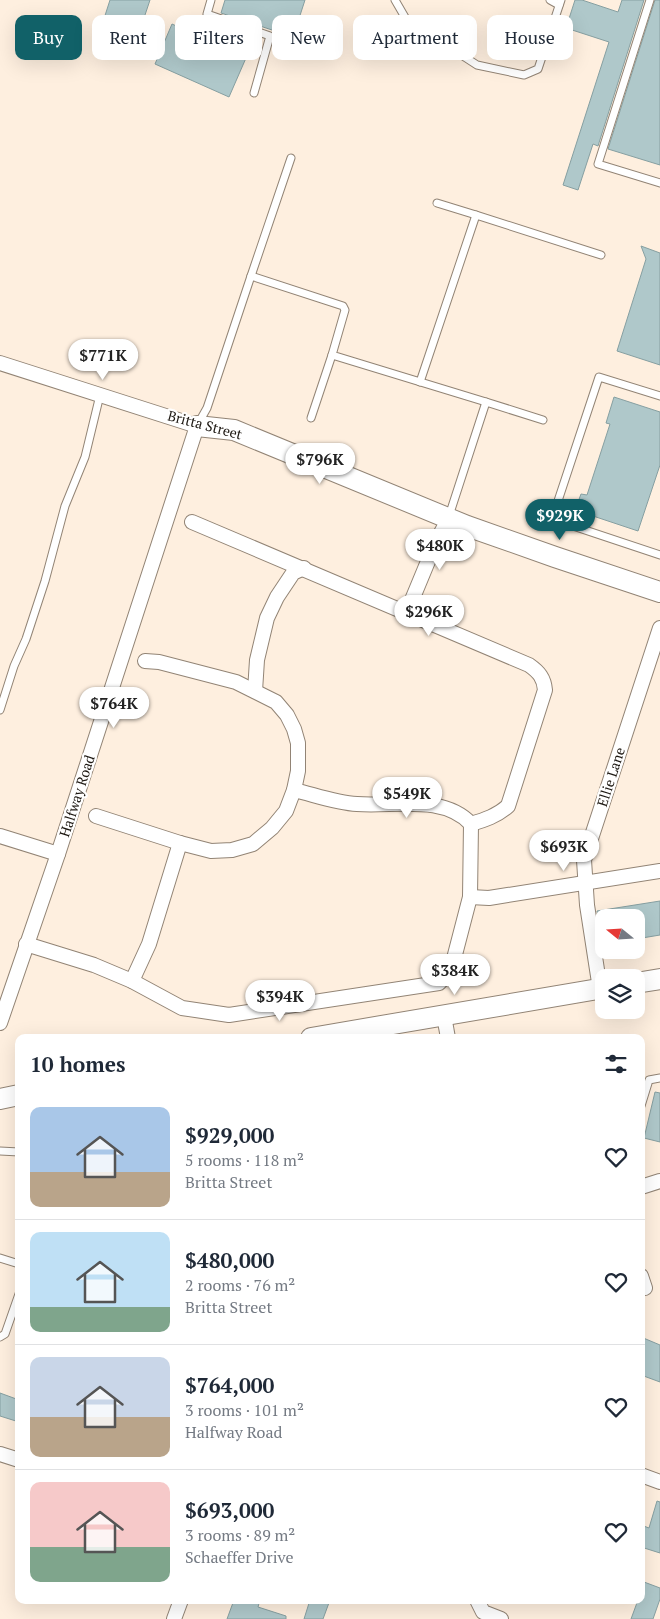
<!DOCTYPE html>
<html lang="en">
<head>
<meta charset="utf-8">
<style>
  body { margin:0; font-family:"PT Serif",serif; background:#f2f2f3; color:#1f2937; height:100vh; display:flex; flex-direction:column; font-size:19px; white-space:nowrap }
  * { box-sizing:border-box; margin:0 }
  p { font-size:16px; color:#747a83 }
  .icon { flex:none; width:28px; height:28px; fill:none; stroke:currentColor; stroke-width:2; stroke-linecap:round; stroke-linejoin:round }
  .map { position:relative; flex:1; overflow:hidden }
  .side { position:absolute; left:15px; top:1034px; width:630px; height:570px; display:flex; flex-direction:column; background:#fff; border-radius:10px; box-shadow:0 5px 20px #0002 }
  .side>* { flex:none }
  .guide { position:absolute; left:15px; top:15px; width:630px; height:45px; display:flex; gap:10px }
  .needle { width:32px; rotate:288deg }
  .tools { position:absolute; left:595px; top:909px; display:grid; gap:10px }
  .tools a { display:grid; place-items:center; width:50px; height:50px; border-radius:10px; background:#fff; box-shadow:0 5px 20px #0002; font-size:25px }
  .price { position:absolute; translate:-50% -42px; padding:0 11px; border-radius:18px; background:#fff; color:#222; font-size:16px; line-height:32px; filter:drop-shadow(0 1px 2px #0008) }
  .price::after { content:''; position:absolute; left:50%; top:30px; width:15px; height:11px; margin-left:-8px; background:inherit; clip-path:polygon(0 0,100% 0,50% 100%) }
  .price.on { background:#116168; color:#fff }
  ul { padding:0; list-style:none }
  li { display:flex; align-items:center; gap:15px; height:125px; padding:0 15px }
  li+li { border-top:1px solid #e0e1e3 }
  li span { display:grid; place-items:center; flex:none; width:140px; height:100px; border-radius:10px; color:#555 }
  li>.icon { margin-inline-start:auto }
  span .icon { width:60px; height:60px; fill:#fffc; stroke-width:1 }
  li b { font-size:21px }
  h2 { display:flex; justify-content:space-between; align-items:center; height:60px; padding:0 15px; font-size:21px }
  .tag { padding:0 18px; border-radius:10px; background:#fff; box-shadow:0 5px 20px #0002; font-size:18px; line-height:45px }
  .tag.on { background:#116168; color:#fff }
  .map>svg:first-child { display:block }
</style>
</head>
<body>
<div class="map">
<svg width="660" height="1619" viewBox="0 0 660 1619">
  <rect width="100%" height="100%" fill="#feefdf"/>
  <g fill="#afc8ca" stroke="#869fa1">
    <path d="M 110,0 L 150,0 L 137,39 L 101,28 Z"/>
    <path d="M 225,0 L 305,0 L 293,37 L 221,13 Z"/>
    <path d="M 575,0 L 582,0 L 618,12 L 622,0 L 644,0 L 598,146 L 593,144 L 578,190 L 563,185 L 609,42 L 566,28 Z"/>
    <path d="M 655,0 L 660,0 L 660,165 L 608,149 Z"/>
    <path d="M 172,24 L 246,58 L 229,97 L 155,64 Z"/>
    <path d="M 641,246 L 660,253 L 660,365 L 617,351 L 646,259 Z"/>
    <path d="M 614,397 L 660,412 L 660,465 L 638,531 L 575,510 L 581,494 L 587,495 L 610,424 L 606,423 Z"/>
    <path d="M 660,901 L 660,935 L 636,939 L 636,918 L 598,918 L 597,911 Z"/>
    <path d="M 655,1092 L 660,1093 L 660,1142 L 644,1138 Z"/>
    <path d="M 641,1337 L 660,1345 L 660,1382 L 641,1375 Z"/>
    <path d="M 0,1393 L 19,1400 L 19,1422 L 0,1416 Z"/>
    <path d="M 657,1501 L 660,1502 L 660,1553 L 641,1547 L 641,1525 L 649,1528 Z"/>
    <path d="M 644,1582 L 660,1588 L 660,1599 L 653,1619 L 631,1619 L 638,1600 L 641,1600 L 641,1590 Z"/>
    <path d="M 234,1600 L 260,1600 L 258,1607 L 286,1616 L 286,1619 L 227,1619 Z"/>
    <path d="M 310,1600 L 330,1600 L 323,1619 L 304,1619 Z"/>
  </g>
  <g fill="none" stroke-linecap="round" stroke-linejoin="round">
    <defs>
      <g id="lane">
        <path d="M 211,0 L 207,14 L 270,36 L 254,93"/>
        <path d="M 395,0 L 406,19 L 477,65 L 524,75 L 538,69 L 561,0"/>
        <path d="M 550,0 L 559,5"/>
        <path d="M 650,0 L 598,164 L 660,183"/>
        <path d="M 437,203 L 476,215"/>
        <path d="M 251,276 L 291,158"/>
        <path d="M 420,382 L 476,215 L 601,255"/>
        <path d="M 660,396 L 599,377 L 552,519 L 660,555"/>
        <path d="M 311,418 L 332,355"/>
        <path d="M 198,424 L 207,408 L 251,276 L 343,306 L 345,310 L 332,355 L 486,402"/>
        <path d="M 449,516 L 486,402 L 543,420"/>
        <path d="M 0,710 L 14,666 L 26,639 L 45,581 L 65,506 L 85,457 L 100,395"/>
        <path d="M 641,1106 L 649,1080 L 660,1078"/>
        <path d="M 0,1151 L 19,1152"/>
        <path d="M 0,1258 L 19,1264"/>
        <path d="M 0,1337 L 5,1334 L 19,1294"/>
      </g>
      <g id="street">
        <path d="M 0,363 L 197,426 L 58,854 L 0,1023"/>
        <path d="M 192,522 L 529,665 C 539,672 544,678 545,690 L 508,806 C 497,816 484,820 471,824"/>
        <path d="M 407,612 L 436,542 L 449,518"/>
        <path d="M 255,691 L 257,660 L 267,618 L 277,597 L 293,573 L 304,568"/>
        <path d="M 96,816 L 180,843 L 211,851 L 232,850 L 253,844 L 272,828 L 286,811 L 294,790 L 298,771 L 298,743 L 294,729 L 287,715 L 276,702 L 236,682 L 159,662 L 145,661"/>
        <path d="M 0,836 L 58,854"/>
        <path d="M 470,897 L 489,898 L 660,871"/>
        <path d="M 26,944 L 94,965 L 132,981 L 182,1008 L 229,1015 L 439,983 L 451,970 L 470,897 L 471,824 C 443,794 394,807 357,804 C 336,803 315,795 294,790"/>
        <path d="M 132,981 L 149,944 L 180,843"/>
        <path d="M 600,989 L 587,905 L 584,860 L 660,628"/>
        <path d="M 444,1016 L 448,1038"/>
        <path d="M 641,1187 L 660,1181"/>
        <path d="M 641,1276 L 645,1288"/>
        <path d="M 0,1454 L 19,1460"/>
        <path d="M 641,1475 L 660,1482"/>
        <path d="M 477,1600 L 483,1612 L 501,1619"/>
        <path d="M 174,1619 L 181,1600"/>
      </g>
      <g id="secondary">
        <path d="M 197,426 L 234,430 L 467,526 L 555,557 L 660,592"/>
        <path d="M 636,983 L 660,979"/>
        <path d="M 311,1038 L 604,988"/>
        <path d="M 0,1099 L 19,1095"/>
      </g>
    </defs>
    <use href="#lane" stroke="#928475" stroke-width="9"/>
    <use href="#street" stroke="#928475" stroke-width="16"/>
    <use href="#secondary" stroke="#928475" stroke-width="22"/>
    <use href="#lane" stroke="#fff" stroke-width="7"/>
    <use href="#street" stroke="#fff" stroke-width="14"/>
    <use href="#secondary" stroke="#fff" stroke-width="20"/>
  </g>
  <g text-anchor="middle" stroke-width="4.5" stroke-linejoin="round" paint-order="stroke">
    <g font-size="14" fill="#1d1812" stroke="#fff">
      <text transform="translate(205 425) rotate(15)" y="5">Britta Street</text>
      <text transform="translate(611 777) rotate(-72)" y="5">Ellie Lane</text>
      <text transform="translate(77 796) rotate(-72)" y="5">Halfway Road</text>
    </g>
  </g>
</svg>
<div class="tools">
<a><svg class="needle" viewBox="-14 -14 28 28"><path d="M0-13l5 13h-10z" fill="#e53935"/><path d="M0 13l5-13h-10z" fill="#747a83"/></svg></a>
<a><svg class="icon" aria-label="layers" viewBox="0 0 24 24"><path d="M12 4l9 5-9 5-9-5zM3 14l9 5 9-5"/></svg></a>
</div>
<b class="price" style="left:103px;top:381px">$771K</b>
<b class="price" style="left:320px;top:485px">$796K</b>
<b class="price on" style="left:560px;top:541px">$929K</b>
<b class="price" style="left:440px;top:571px">$480K</b>
<b class="price" style="left:429px;top:637px">$296K</b>
<b class="price" style="left:114px;top:729px">$764K</b>
<b class="price" style="left:407px;top:819px">$549K</b>
<b class="price" style="left:564px;top:872px">$693K</b>
<b class="price" style="left:455px;top:996px">$384K</b>
<b class="price" style="left:280px;top:1022px">$394K</b>
<div class="guide">
<a class="tag on">Buy</a>
<a class="tag">Rent</a>
<a class="tag">Filters</a>
<a class="tag">New</a>
<a class="tag">Apartment</a>
<a class="tag">House</a>
</div>
<section class="side">
<h2>10 homes<svg class="icon" aria-label="filters" viewBox="0 0 24 24"><path d="M4 7h16M4 17h16"/><circle cx="9" cy="7" r="2"/><circle cx="15" cy="17" r="2"/></svg></h2>
<ul>
<li><span style="background:linear-gradient(#a9c7e8 65%,#b9a48a 0)"><svg class="icon" aria-label="home" viewBox="0 0 24 24"><path d="M3 11l9-7 9 7M6 9v11h12V9"/></svg></span><div><b>$929,000</b><p>5 rooms · 118 m²</p><p>Britta Street</p></div><svg class="icon" aria-label="heart" viewBox="0 0 24 24"><path d="M12 20l-8-8c-3-5 5-10 8-4 3-6 11-1 8 4z"/></svg></li>
<li><span style="background:linear-gradient(#bfe0f5 75%,#7fa58c 0)"><svg class="icon" aria-label="home" viewBox="0 0 24 24"><path d="M3 11l9-7 9 7M6 9v11h12V9"/></svg></span><div><b>$480,000</b><p>2 rooms · 76 m²</p><p>Britta Street</p></div><svg class="icon" aria-label="heart" viewBox="0 0 24 24"><path d="M12 20l-8-8c-3-5 5-10 8-4 3-6 11-1 8 4z"/></svg></li>
<li><span style="background:linear-gradient(#c9d6e8 60%,#b9a48a 0)"><svg class="icon" aria-label="home" viewBox="0 0 24 24"><path d="M3 11l9-7 9 7M6 9v11h12V9"/></svg></span><div><b>$764,000</b><p>3 rooms · 101 m²</p><p>Halfway Road</p></div><svg class="icon" aria-label="heart" viewBox="0 0 24 24"><path d="M12 20l-8-8c-3-5 5-10 8-4 3-6 11-1 8 4z"/></svg></li>
<li><span style="background:linear-gradient(#f6c9c9 65%,#7fa58c 0)"><svg class="icon" aria-label="home" viewBox="0 0 24 24"><path d="M3 11l9-7 9 7M6 9v11h12V9"/></svg></span><div><b>$693,000</b><p>3 rooms · 89 m²</p><p>Schaeffer Drive</p></div><svg class="icon" aria-label="heart" viewBox="0 0 24 24"><path d="M12 20l-8-8c-3-5 5-10 8-4 3-6 11-1 8 4z"/></svg></li>
</ul>
</section>
</div>
</body>
</html>
